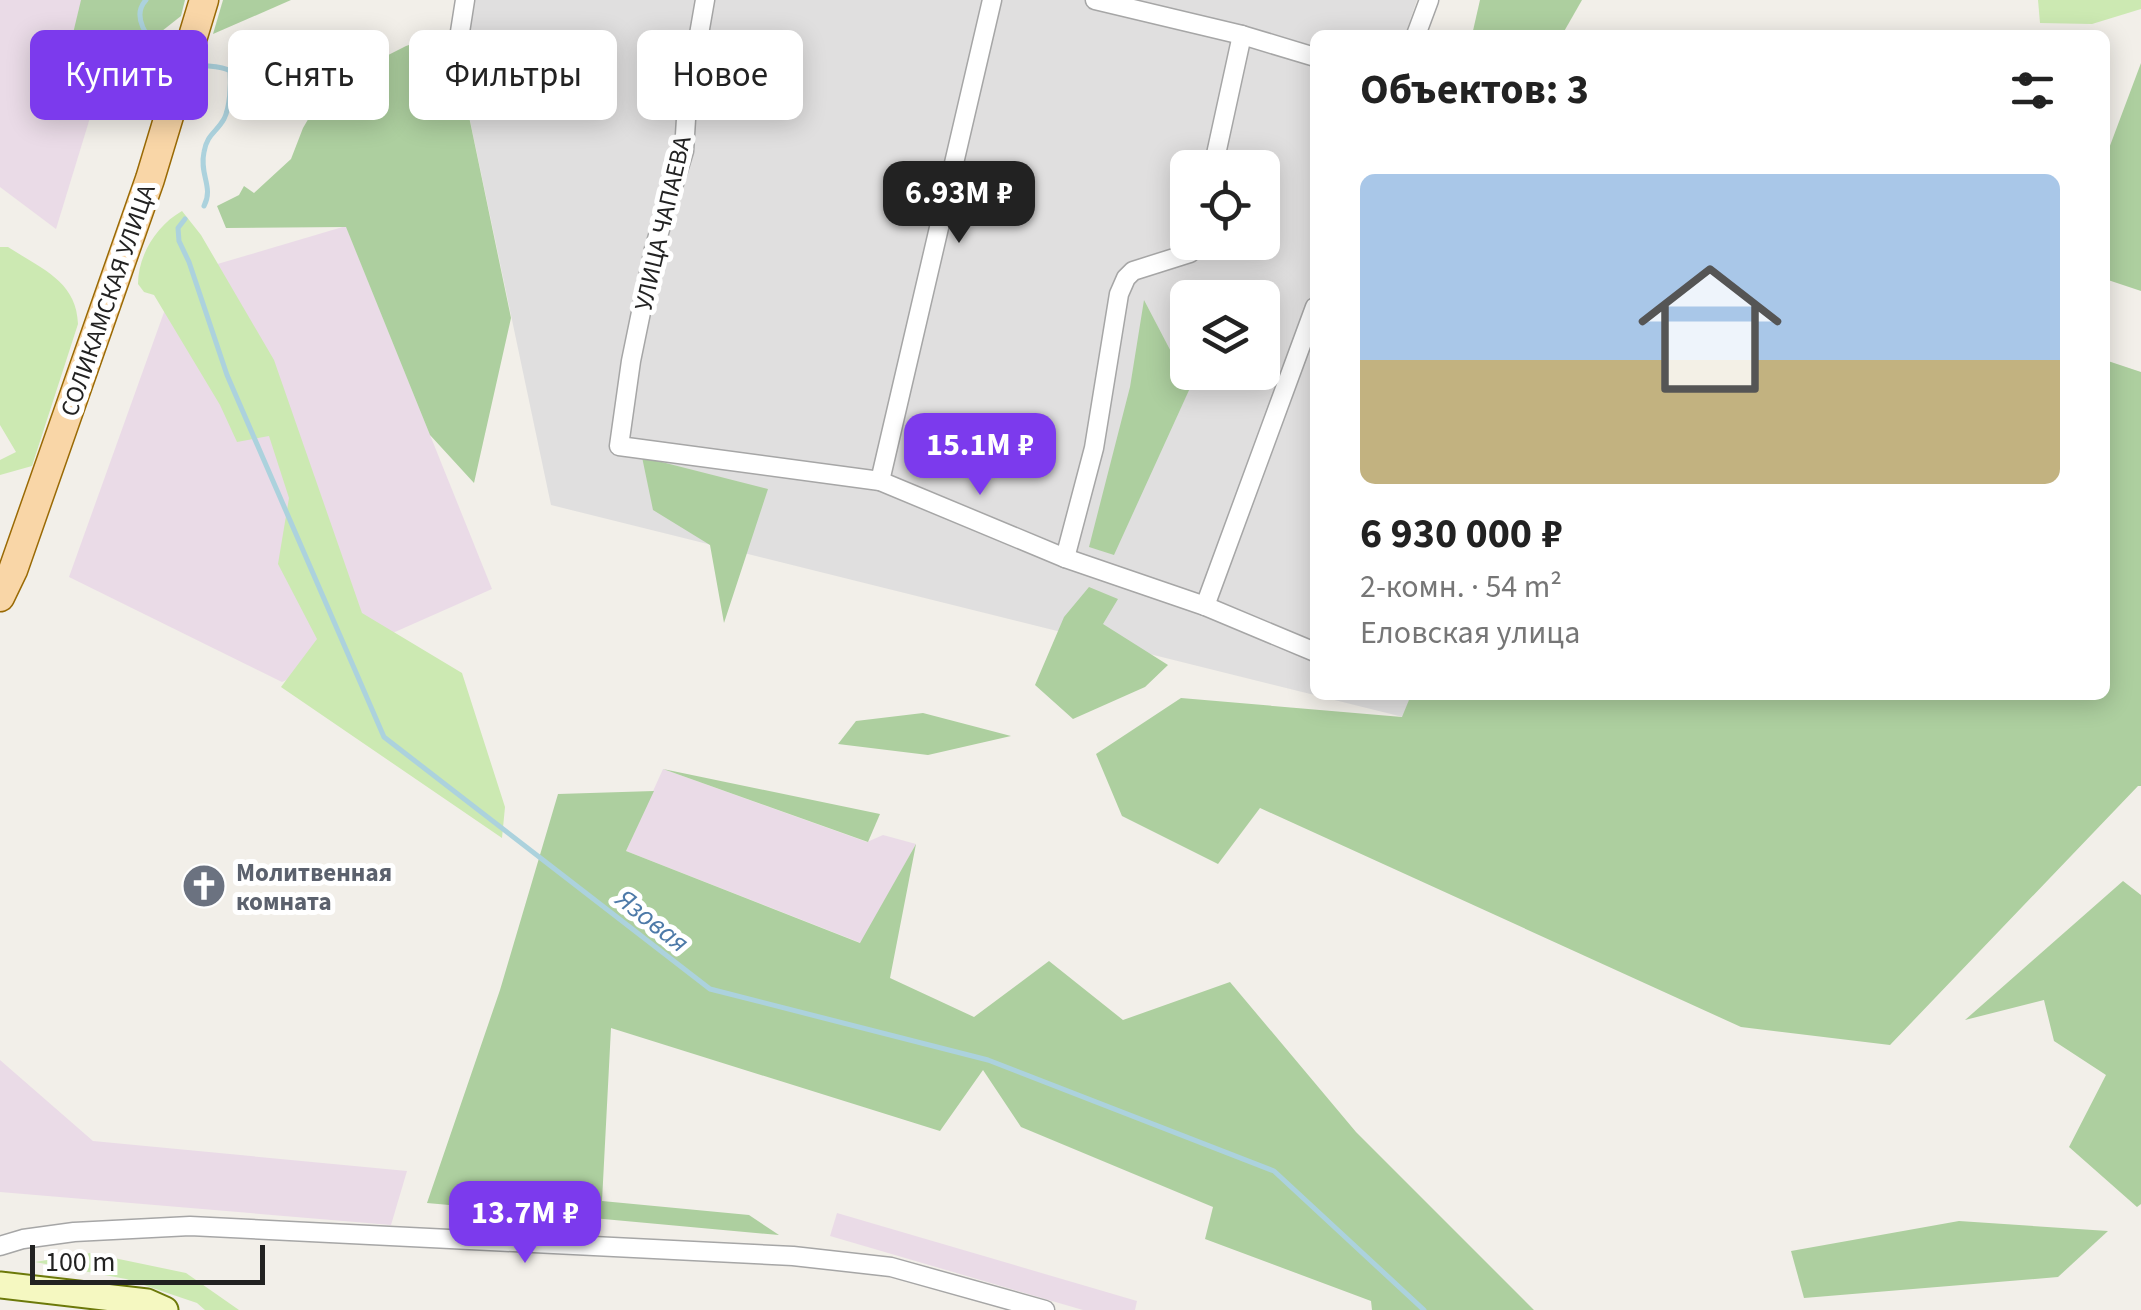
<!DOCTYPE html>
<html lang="ru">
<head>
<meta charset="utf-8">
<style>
  body { margin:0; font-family:"Source Sans 3",sans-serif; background:#f6f6f6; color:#222; height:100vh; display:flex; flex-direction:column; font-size:38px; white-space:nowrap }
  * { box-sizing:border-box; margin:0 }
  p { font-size:32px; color:#767676 }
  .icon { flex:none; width:55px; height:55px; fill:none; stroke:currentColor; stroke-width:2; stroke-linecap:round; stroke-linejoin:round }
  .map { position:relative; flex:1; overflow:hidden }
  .drawer { position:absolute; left:1310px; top:30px; width:800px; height:670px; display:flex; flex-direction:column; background:#fff; border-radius:15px; box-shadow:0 5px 25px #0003 }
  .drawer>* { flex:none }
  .top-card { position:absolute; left:30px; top:30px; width:950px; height:90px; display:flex; gap:20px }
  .buttons { position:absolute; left:1170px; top:150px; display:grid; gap:20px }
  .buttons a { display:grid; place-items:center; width:110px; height:110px; border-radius:15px; background:#fff; box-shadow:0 5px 25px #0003; font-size:50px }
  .scale { position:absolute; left:30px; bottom:25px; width:235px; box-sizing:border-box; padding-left:10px; border:5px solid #222; border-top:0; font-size:28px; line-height:35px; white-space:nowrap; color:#222; -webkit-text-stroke:8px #fff; paint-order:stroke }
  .price { position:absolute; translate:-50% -85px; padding:0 22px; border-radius:20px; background:#7c3aed; color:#fff; font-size:32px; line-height:65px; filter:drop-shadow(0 2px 5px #0008) }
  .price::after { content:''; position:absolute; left:50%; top:60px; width:30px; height:22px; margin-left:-15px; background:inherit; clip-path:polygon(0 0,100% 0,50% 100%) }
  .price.on { background:#222; color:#fff }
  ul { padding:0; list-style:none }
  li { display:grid; align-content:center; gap:20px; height:530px; padding:0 50px }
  li span { display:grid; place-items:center; height:310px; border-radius:15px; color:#555 }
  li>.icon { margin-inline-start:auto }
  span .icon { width:180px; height:180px; fill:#fffc; stroke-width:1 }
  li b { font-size:42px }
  h2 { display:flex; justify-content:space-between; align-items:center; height:120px; padding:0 50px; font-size:42px }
  .chip { padding:0 35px; border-radius:15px; background:#fff; box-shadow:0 5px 25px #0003; font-size:35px; line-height:90px }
  .chip.on { background:#7c3aed; color:#fff }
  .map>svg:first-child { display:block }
</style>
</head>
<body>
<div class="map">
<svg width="2141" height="1310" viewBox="0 0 2141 1310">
  <rect width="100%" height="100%" fill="#f2efe9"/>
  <path fill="#e0dfdf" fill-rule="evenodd" d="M 463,0 L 1417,0 L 1405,35 L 1315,35 L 1315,695 L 1411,695 L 1403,717 L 551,505 L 457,59 ZM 1188,168 L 1262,168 L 1262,242 L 1188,242 ZM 1188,298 L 1262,298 L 1262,372 L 1188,372 Z"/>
  <g fill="#eadbe7">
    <path d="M 0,0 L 126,0 L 56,229 L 0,187 Z"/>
    <path d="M 346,226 L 492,589 L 282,682 L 69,577 L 177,276 Z"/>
    <path d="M 663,769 L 867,842 L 883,835 L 916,844 L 861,943 L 626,851 Z"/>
    <path d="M 0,1060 L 93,1141 L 407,1171 L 391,1225 L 0,1192 Z"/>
    <path d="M 837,1213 L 1137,1301 L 1135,1310 L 1083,1310 L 830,1236 Z"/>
  </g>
  <g fill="#cce9b2">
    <path d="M 2038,0 L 2141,0 L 2141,9 L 2092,24 L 2040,23 Z"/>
    <path d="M 182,211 L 201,235 L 274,360 L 362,613 L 462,673 L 505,807 L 502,838 L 281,687 L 317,639 L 278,564 L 289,498 L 269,436 L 237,442 L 220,405 L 154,295 L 144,292 L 138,284 C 138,255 157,225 182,211 Z"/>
    <path d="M 0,247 L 8,247 C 40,268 77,281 78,324 L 32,466 L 0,475 L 0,460 L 16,452 L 0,425 Z"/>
    <path d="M 90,1253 L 186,1273 L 239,1310 L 205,1310 L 197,1303 L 126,1279 L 35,1262 Z"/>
  </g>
  <g fill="#adcf9f">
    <path d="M 81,0 L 185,0 L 181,16 L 53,117 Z"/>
    <path d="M 223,0 L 291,0 L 213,34 Z"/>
    <path d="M 1480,0 L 1582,0 L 1562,35 L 1472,35 Z"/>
    <path d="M 446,32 L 457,59 L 511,318 L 474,483 L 430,435 L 346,227 L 226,228 L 217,206 L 239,195 L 244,186 L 254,193 L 291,159 L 303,128 L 320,99 L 339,80 L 406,46 Z"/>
    <path d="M 2141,63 L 2141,291 L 2105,279 L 2105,159 Z"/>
    <path d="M 1144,300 L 1190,388 L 1114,555 L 1089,547 L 1130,387 Z"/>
    <path d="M 2105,360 L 2141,372 L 2141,786 L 2138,786 L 1890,1045 L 1741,1027 L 1260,808 L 1218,864 L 1122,816 L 1096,754 L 1181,698 L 1402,717 L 1411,695 L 2105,695 Z"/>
    <path d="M 642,457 L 768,489 L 724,623 L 710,545 L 653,510 Z"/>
    <path d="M 1089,587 L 1118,599 L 1103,624 L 1168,665 L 1145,687 L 1073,719 L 1035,685 L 1064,617 Z"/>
    <path d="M 923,713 L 1011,736 L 928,755 L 838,744 L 856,721 Z"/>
    <path d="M 663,769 L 880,814 L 868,842 Z"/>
    <path d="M 654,791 L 626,851 L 860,943 L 916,844 L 890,978 L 974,1017 L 1049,961 L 1123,1020 L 1230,982 L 1356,1132 L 1534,1310 L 1372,1310 L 1371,1301 L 1205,1239 L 1213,1207 L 1021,1127 L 983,1070 L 940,1131 L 611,1028 L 602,1201 L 749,1215 L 779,1235 L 427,1203 L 500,990 L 558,794 Z"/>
    <path d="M 2123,881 L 2141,895 L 2141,1204 L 2137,1207 L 2069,1147 L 2106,1075 L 2054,1041 L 2044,1000 L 1965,1020 Z"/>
    <path d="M 1959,1221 L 2108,1231 L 2058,1277 L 1804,1298 L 1791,1251 Z"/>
  </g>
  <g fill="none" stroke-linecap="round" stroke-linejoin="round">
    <g stroke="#acd2dd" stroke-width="5">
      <path d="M 146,0 C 130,17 149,39 162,55 L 179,60"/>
      <path d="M 194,64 C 206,67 221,65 230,71 C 231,85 230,107 224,119 C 216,133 207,134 204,152 C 199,175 214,187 204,206"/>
      <path d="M 185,219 L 178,228 L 179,241 L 189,262 L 227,375 L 384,737 L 710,989 L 988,1060 L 1274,1171 L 1424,1310"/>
    </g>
    <defs>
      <g id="street">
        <path d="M 705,0 L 687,103 L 684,151 L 654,249 L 631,361 L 619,446 L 880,481 L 1065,558 L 1205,606 L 1315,652"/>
        <path d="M 1095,0 L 1242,35 L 1315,57"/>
        <path d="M 1416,35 L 1429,0"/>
        <path d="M 457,51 L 465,0"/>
        <path d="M 1213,168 L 1242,35"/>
        <path d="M 880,481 L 992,0"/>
        <path d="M 1065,558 L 1094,448 L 1119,294 L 1126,278 L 1133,271 L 1190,253 L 1195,242"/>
        <path d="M 1205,606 L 1315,307"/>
        <path d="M 0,1246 L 23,1239 L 74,1232 L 190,1226 L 793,1256 L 891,1267 L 1045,1310"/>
      </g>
      <path id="secondary" d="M 0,1285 L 147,1302 L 165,1310"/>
      <path id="primary" d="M 0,597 L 13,570 L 150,179 L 204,0"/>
    </defs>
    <use href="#street" stroke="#a6a6a6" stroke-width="21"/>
    <use href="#secondary" stroke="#6c7909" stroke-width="29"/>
    <use href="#primary" stroke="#9a6a05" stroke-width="31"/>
    <use href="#street" stroke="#fff" stroke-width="18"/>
    <use href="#secondary" stroke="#f5f8c1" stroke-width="25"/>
    <use href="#primary" stroke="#f9d6a7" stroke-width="28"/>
  </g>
  <defs>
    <symbol id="church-disc" viewBox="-11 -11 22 22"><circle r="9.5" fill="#6b7280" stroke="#fff"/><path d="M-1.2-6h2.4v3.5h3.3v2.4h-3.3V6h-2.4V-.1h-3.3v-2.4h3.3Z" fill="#fff"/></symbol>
  </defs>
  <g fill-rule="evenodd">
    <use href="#church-disc" x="179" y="861" width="50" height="50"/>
  </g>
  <g text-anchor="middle" stroke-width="10" stroke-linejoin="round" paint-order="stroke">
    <g font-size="25" fill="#222" stroke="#fff">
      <text transform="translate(662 223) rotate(-77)" y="9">УЛИЦА ЧАПАЕВА</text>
      <text transform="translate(107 300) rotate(-71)" y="9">СОЛИКАМСКАЯ УЛИЦА</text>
    </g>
    <g font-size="25" font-weight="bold" fill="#5b616d" stroke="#fff" text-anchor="start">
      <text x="236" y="881">Молитвенная<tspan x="236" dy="29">комната</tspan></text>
    </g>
    <g font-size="28" font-style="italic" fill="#4d7aa8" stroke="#fff">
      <text transform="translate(653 920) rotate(38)" y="10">Язовая</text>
    </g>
  </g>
</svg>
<div class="buttons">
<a><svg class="icon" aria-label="locate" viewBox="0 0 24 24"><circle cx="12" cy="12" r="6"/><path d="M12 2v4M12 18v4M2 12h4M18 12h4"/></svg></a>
<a><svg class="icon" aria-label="layers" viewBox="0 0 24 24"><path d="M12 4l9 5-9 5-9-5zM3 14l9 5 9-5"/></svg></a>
</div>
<div class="scale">100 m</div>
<b class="price on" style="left:959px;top:246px">6.93M ₽</b>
<b class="price" style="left:980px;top:498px">15.1M ₽</b>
<b class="price" style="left:525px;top:1266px">13.7M ₽</b>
<div class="top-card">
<a class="chip on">Купить</a>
<a class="chip">Снять</a>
<a class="chip">Фильтры</a>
<a class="chip">Новое</a>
</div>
<section class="drawer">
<h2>Объектов: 3<svg class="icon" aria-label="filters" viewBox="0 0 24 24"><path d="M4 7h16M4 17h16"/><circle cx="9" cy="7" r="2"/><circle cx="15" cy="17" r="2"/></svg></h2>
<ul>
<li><span style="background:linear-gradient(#a9c7e8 60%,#c2b280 0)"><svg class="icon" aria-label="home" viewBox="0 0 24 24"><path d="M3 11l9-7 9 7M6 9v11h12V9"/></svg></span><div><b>6 930 000 ₽</b><p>2-комн. · 54 m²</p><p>Еловская улица</p></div></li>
</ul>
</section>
</div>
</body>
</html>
